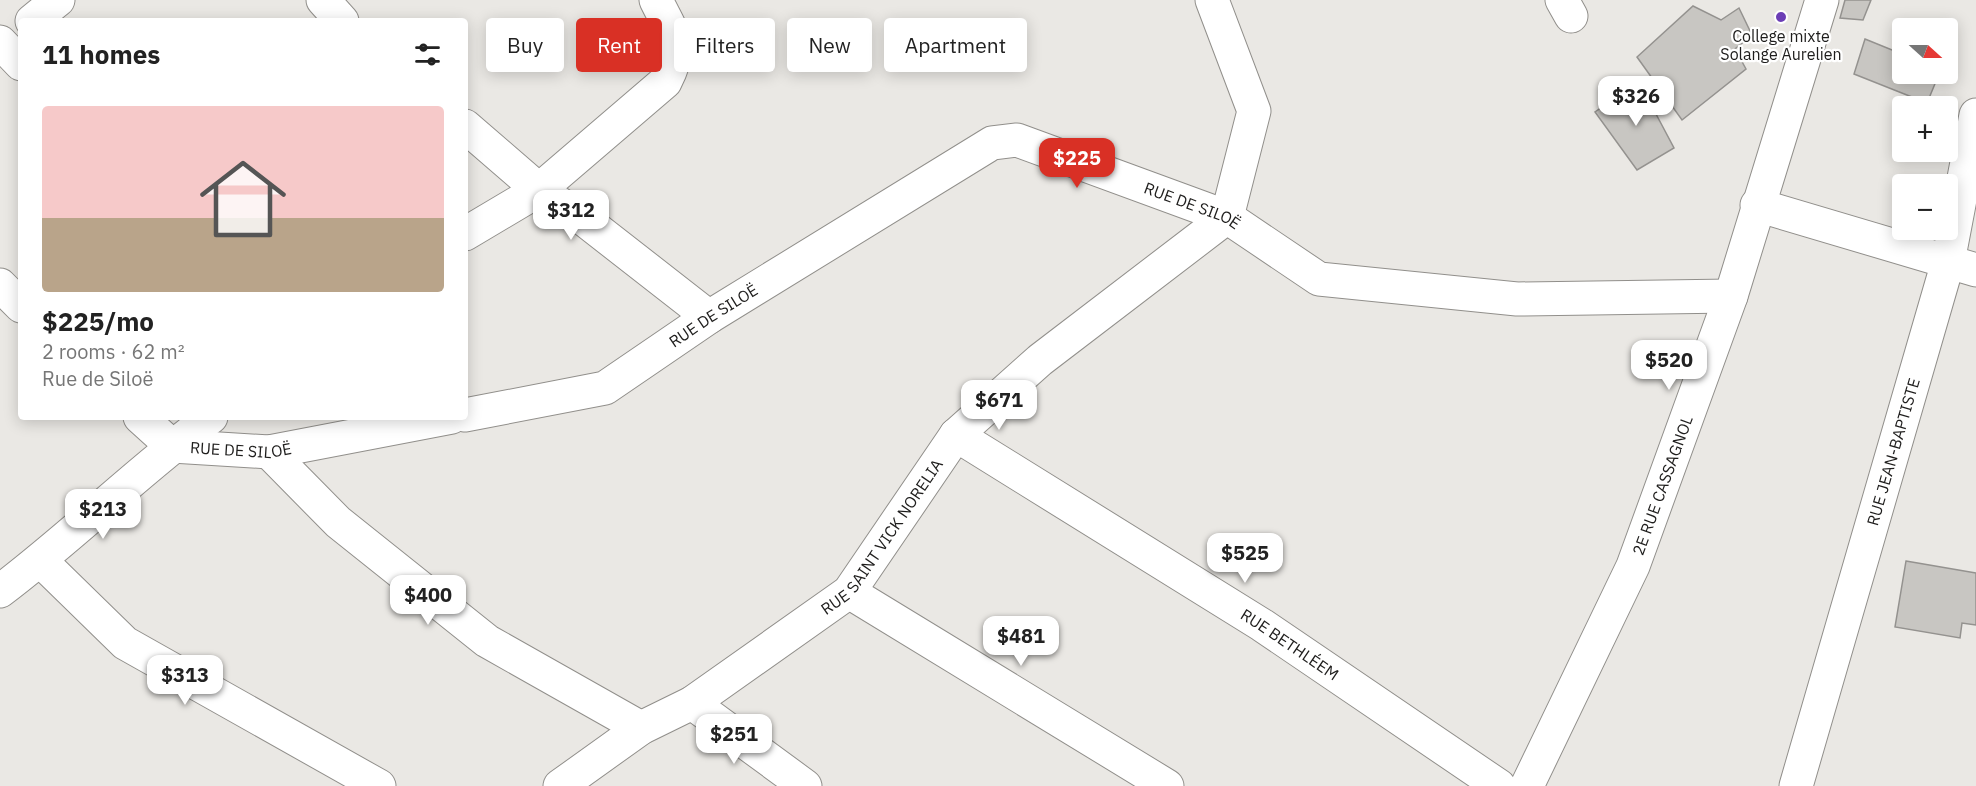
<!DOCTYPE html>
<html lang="en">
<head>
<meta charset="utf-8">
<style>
  body { margin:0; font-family:"IBM Plex Sans",sans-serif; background:#f2f2f2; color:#222; height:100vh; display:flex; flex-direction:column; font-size:22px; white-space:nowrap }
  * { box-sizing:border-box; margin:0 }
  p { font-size:20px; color:#767676 }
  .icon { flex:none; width:33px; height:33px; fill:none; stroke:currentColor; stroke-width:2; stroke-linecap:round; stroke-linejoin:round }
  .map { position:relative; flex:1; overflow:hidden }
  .details { position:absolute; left:18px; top:18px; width:450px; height:402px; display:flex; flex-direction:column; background:#fff; border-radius:6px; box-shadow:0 3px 15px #0003 }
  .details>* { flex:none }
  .banner { position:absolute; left:486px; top:18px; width:570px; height:54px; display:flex; gap:12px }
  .needle { width:39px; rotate:111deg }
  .fabs { position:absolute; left:1892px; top:18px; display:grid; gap:12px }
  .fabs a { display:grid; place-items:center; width:66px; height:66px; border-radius:6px; background:#fff; box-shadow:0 3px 15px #0003; font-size:30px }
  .price { position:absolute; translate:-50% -51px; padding:0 14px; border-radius:12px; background:#fff; color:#222; font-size:20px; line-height:39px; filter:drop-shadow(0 2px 3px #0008) }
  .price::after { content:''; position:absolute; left:50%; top:36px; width:18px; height:14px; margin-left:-9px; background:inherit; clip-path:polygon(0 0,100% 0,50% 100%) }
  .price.active { background:#d93025; color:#fff }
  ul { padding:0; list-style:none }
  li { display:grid; align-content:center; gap:12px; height:318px; padding:0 24px }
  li+li { border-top:2px solid #e0e0e0 }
  li span { display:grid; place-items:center; height:186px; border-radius:6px; color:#555 }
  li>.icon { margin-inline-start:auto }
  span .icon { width:108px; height:108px; fill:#fffc; stroke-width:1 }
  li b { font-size:26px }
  h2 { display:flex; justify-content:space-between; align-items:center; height:72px; padding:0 24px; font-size:26px }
  .chip { padding:0 21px; border-radius:6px; background:#fff; box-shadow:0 3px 15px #0003; font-size:21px; line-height:54px }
  .chip.active { background:#d93025; color:#fff }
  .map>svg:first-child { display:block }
</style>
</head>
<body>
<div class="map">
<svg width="1976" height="786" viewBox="0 0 1976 786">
  <rect width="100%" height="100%" fill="#eae8e4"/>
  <g fill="#c8c6c2" stroke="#94928f" stroke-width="1.5">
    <path d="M 1845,0 L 1871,0 L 1863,20 L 1840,18 Z"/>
    <path d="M 1693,6 L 1721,20 L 1739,8 L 1752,35 L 1735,49 L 1746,69 L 1682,120 L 1637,57 Z"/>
    <path d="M 1865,39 L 1902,54 L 1902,74 L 1939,74 L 1927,103 L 1854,74 Z"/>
    <path d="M 1639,82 L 1674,148 L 1637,170 L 1595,112 Z"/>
    <path d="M 1906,561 L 1976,573 L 1976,625 L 1962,623 L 1960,638 L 1895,627 Z"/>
  </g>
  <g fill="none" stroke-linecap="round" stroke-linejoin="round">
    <defs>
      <g id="minor">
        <path d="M 323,0 L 342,21"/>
        <path d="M 1562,0 L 1571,16"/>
        <path d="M 32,21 L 58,0"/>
        <path d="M 0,42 L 21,64"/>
        <path d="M 465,126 L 539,190 L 586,221 L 709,317"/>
        <path d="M 1757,205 L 1976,270"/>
        <path d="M 465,234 L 539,190 L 665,82 C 685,44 673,35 656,0"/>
        <path d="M 0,285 L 21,306"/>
        <path id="s1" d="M 465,415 L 605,388 L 709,317 L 992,143 L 1017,140 L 1227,217 L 1319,279 L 1517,299 L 1731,296"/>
        <path d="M 140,417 L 172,446"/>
        <path id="s2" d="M 956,435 L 1262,625 L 1499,786"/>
        <path id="s3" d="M 172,446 L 269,452 L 452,417"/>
        <path d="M 269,452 L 338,522 L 487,641 L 641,728"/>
        <path d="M 40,560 L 125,643 L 379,786"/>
        <path d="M 0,591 C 73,536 138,471 211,417"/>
        <path d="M 849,592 L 1167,786"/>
        <path d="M 692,703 L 805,786"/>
        <path id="s4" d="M 560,786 L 641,728 L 692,703 L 849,592 L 956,435 L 1040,360 L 1227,217 L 1254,111 L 1212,0"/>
        <path id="s5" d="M 1527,786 L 1633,566 L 1731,296 L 1822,0"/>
        <path id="s6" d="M 1796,786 L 1948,262 L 1976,115"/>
      </g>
    </defs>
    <use href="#minor" stroke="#918f8b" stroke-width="35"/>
    <use href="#minor" stroke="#fff" stroke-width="33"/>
  </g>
  <circle fill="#6c3eb6" stroke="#fff" stroke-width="2" cx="1781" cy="17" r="6"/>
  <g text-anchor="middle" stroke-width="4.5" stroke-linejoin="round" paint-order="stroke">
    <g font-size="16" fill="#1e1d1c" stroke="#fff">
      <text x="1781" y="42">College mixte<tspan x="1781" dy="18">Solange Aurelien</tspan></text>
    </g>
    <g font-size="16" fill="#1e1d1c" stroke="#fff">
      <text dy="6" stroke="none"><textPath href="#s1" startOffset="813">RUE DE SILOË</textPath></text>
      <text dy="6" stroke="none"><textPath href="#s1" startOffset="273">RUE DE SILOË</textPath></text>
      <text dy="6" stroke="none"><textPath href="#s3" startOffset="69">RUE DE SILOË</textPath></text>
      <text dy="6" stroke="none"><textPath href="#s6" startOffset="348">RUE JEAN-BAPTISTE</textPath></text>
      <text dy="6" stroke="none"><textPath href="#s5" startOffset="330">2E RUE CASSAGNOL</textPath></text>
      <text dy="6" stroke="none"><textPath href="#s4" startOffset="412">RUE SAINT VICK NORELIA</textPath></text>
      <text dy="6" stroke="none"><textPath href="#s2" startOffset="394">RUE BETHLÉEM</textPath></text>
    </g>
  </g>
</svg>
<div class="fabs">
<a><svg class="needle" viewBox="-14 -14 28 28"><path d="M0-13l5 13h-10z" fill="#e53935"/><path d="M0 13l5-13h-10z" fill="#767676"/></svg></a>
<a>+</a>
<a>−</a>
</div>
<b class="price" style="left:1636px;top:127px">$326</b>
<b class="price active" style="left:1077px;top:189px">$225</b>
<b class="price" style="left:571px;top:241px">$312</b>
<b class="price" style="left:1669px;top:391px">$520</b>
<b class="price" style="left:999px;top:431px">$671</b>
<b class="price" style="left:103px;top:540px">$213</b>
<b class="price" style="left:1245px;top:584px">$525</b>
<b class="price" style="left:428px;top:626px">$400</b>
<b class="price" style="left:1021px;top:667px">$481</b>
<b class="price" style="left:185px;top:706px">$313</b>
<b class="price" style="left:734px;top:765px">$251</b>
<div class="banner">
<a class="chip">Buy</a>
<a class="chip active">Rent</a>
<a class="chip">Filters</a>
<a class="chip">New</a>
<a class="chip">Apartment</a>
</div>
<section class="details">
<h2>11 homes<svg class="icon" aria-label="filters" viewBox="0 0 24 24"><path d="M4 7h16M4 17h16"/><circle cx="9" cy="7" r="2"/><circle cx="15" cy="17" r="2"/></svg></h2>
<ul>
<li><span style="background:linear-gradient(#f6c9c9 60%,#b9a48a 0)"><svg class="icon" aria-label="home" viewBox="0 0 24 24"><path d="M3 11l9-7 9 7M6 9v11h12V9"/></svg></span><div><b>$225/mo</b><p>2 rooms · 62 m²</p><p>Rue de Siloë</p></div></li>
</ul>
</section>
</div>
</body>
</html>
